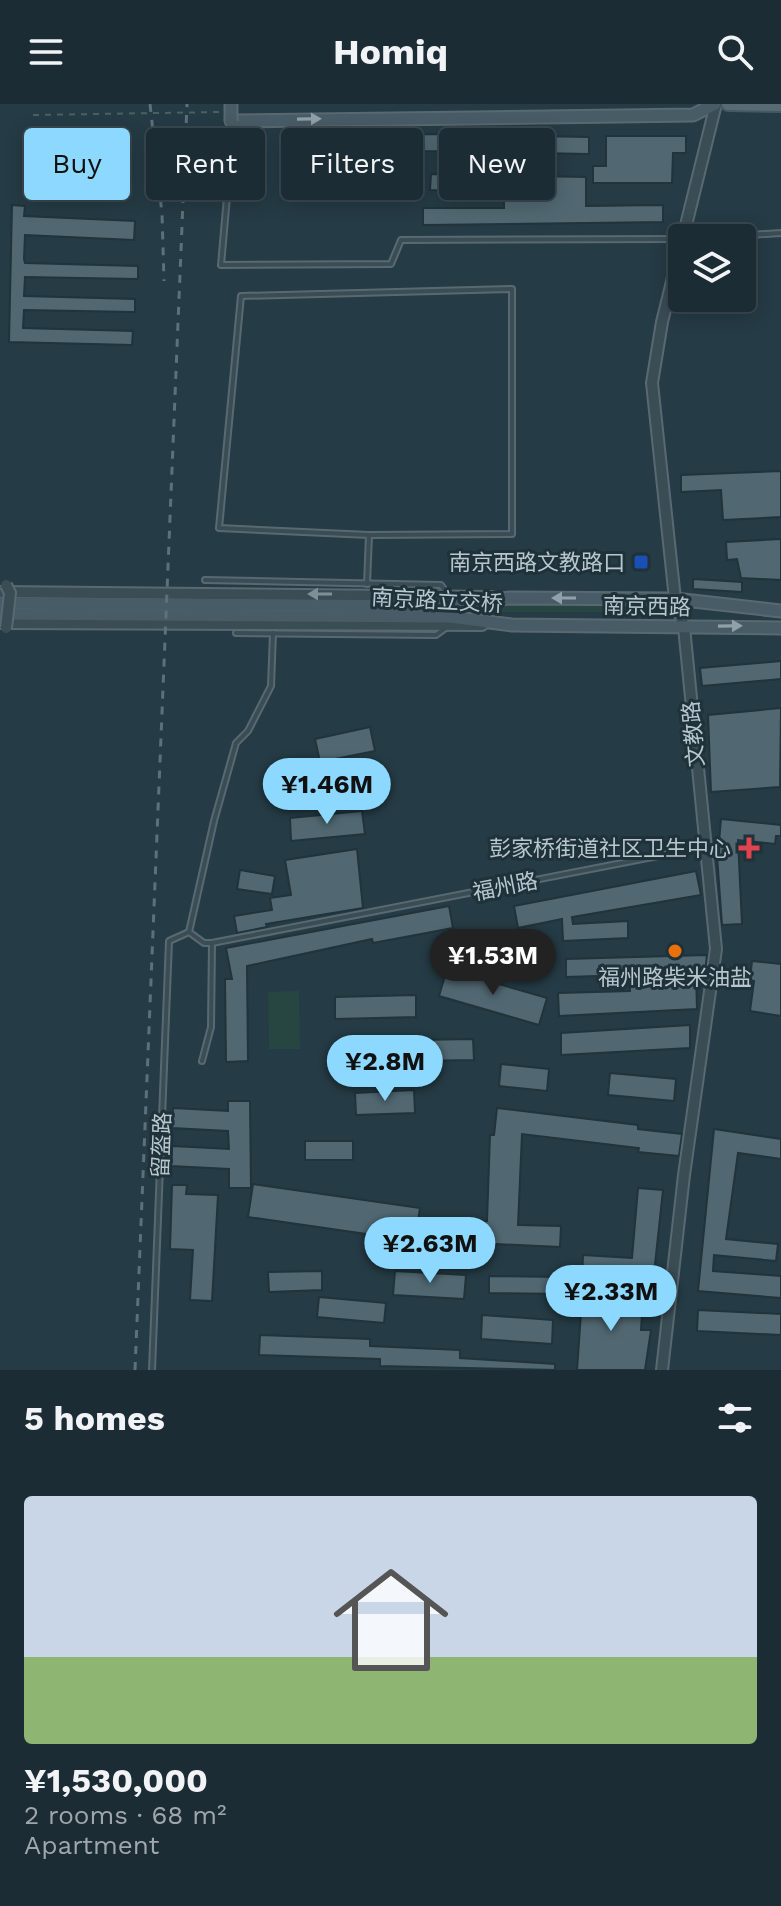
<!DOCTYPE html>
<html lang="en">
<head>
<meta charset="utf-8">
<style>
  body { margin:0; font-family:"Work Sans","Noto Sans SC",sans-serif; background:#293840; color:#f1f3f6; height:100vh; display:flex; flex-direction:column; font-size:30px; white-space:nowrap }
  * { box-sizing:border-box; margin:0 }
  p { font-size:26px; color:#a0a7ac }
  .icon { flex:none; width:44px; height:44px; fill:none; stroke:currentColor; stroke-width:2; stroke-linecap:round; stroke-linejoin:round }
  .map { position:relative; height:1266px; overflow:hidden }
  .drawer { display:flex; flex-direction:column; background:#1c2c34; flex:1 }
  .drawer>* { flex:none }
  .top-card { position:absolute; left:24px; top:24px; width:734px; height:72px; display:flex; gap:16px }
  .fabs { position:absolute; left:668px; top:120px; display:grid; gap:16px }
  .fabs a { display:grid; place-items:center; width:88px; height:88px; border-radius:8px; background:#1c2c34; box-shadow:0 4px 20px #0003,0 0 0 2px #3a484f; font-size:40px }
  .price { position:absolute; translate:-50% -68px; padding:0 18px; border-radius:28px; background:#8cd8fe; color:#111; font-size:26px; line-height:52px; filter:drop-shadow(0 2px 4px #0008) }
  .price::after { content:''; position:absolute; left:50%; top:48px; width:24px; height:18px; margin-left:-12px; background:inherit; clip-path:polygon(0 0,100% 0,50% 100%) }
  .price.on { background:#222; color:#fff }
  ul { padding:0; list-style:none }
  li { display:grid; align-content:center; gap:16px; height:424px; padding:0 24px }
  li span { display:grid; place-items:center; height:248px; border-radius:8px; color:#555 }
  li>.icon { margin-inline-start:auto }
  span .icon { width:144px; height:144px; fill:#fffc; stroke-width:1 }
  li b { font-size:34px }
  h2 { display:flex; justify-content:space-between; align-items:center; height:96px; padding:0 24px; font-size:34px }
  .tag { padding:0 28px; border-radius:8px; background:#1c2c34; box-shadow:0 4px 20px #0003,0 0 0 2px #3a484f; font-size:28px; line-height:72px }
  .tag.on { background:#8cd8fe; color:#111 }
  header { display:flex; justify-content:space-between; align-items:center; height:104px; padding:0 24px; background:#1c2c34; font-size:36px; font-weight:700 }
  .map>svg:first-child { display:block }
</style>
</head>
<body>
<header><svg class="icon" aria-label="menu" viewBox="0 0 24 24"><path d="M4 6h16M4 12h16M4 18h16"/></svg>Homiq<svg class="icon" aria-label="search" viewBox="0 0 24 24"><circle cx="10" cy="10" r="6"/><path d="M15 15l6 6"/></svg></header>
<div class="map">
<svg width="781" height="1266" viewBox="0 0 781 1266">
  <rect width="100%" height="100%" fill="#253b45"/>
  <g fill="#274641">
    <path d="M 634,501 L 634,508 L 484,508 L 484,502 Z"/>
    <path d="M 299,887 L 300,945 L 269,945 L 268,888 Z"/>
  </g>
  <g fill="#516872" stroke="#21333b" stroke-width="2">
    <path d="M 423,30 L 589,33 L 589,50 L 423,47 Z"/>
    <path d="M 606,32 L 686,32 L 686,49 L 673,49 L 672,79 L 593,79 L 593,62 L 606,62 Z"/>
    <path d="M 36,38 L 124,42 L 122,86 L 29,82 L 30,50 L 36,51 Z"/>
    <path d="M 431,70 L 586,73 L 586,102 L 663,101 L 663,118 L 423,121 L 423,104 L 504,104 L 504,88 L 430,86 Z"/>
    <path d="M 12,101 L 25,102 L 24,112 L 135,117 L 134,136 L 25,131 L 24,155 L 25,159 L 138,162 L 138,175 L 25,173 L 24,192 L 135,195 L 135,208 L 24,206 L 23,224 L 133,227 L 132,241 L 9,238 Z"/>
    <path d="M 781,367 L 781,413 L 723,416 L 721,386 L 681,388 L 681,371 Z"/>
    <path d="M 781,435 L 781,476 L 741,474 L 737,455 L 727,456 L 726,438 Z"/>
    <path d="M 693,475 L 742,478 L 742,488 L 693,485 Z"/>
    <path d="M 781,557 L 781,575 L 702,582 L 700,564 Z"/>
    <path d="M 781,604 L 780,683 L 711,688 L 708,611 Z"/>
    <path d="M 370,623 L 375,647 L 320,658 L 315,635 Z"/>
    <path d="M 364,665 L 369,688 L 315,700 L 310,676 Z"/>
    <path d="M 362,707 L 365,730 L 291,737 L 290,714 Z"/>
    <path d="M 721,715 L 781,721 L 781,732 L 776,732 L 775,740 L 738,736 L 742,820 L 722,821 L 716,738 L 719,738 Z"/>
    <path d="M 357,745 L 363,804 L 266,820 L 267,823 L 237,829 L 234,812 L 272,806 L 270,794 L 291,791 L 285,756 Z"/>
    <path d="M 240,766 L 275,772 L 272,790 L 237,785 Z"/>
    <path d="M 696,767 L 701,791 L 572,813 L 573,820 L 628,817 L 628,834 L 563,837 L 562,815 L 518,824 L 514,802 Z"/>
    <path d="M 449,802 L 453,824 L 373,839 L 372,835 L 247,862 L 248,957 L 226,958 L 225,875 L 232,875 L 226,844 Z"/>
    <path d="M 707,851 L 705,869 L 696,869 L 697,905 L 559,912 L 558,889 L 630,887 L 629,871 L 566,873 L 566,855 Z"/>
    <path d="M 752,857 L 781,860 L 781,912 L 750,907 L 754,877 L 750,876 Z"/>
    <path d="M 447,865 L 547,894 L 539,921 L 439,892 Z"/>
    <path d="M 416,891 L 416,913 L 335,915 L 335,893 Z"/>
    <path d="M 690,921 L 690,944 L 561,951 L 561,929 Z"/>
    <path d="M 473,935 L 474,956 L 417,957 L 416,936 Z"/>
    <path d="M 501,960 L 549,965 L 547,987 L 499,982 Z"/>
    <path d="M 610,969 L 676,975 L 674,997 L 608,991 Z"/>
    <path d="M 414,986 L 415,1009 L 356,1011 L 355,989 Z"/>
    <path d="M 228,997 L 250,997 L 251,1084 L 229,1084 L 229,1065 L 171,1062 L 172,1042 L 229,1045 L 228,1027 L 172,1024 L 173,1004 L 228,1007 Z"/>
    <path d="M 497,1004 L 638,1021 L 638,1025 L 682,1030 L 679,1052 L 638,1048 L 639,1044 L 522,1030 L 518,1121 L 561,1122 L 560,1143 L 433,1137 L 434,1116 L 487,1117 L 490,1031 L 494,1031 Z"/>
    <path d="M 714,1025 L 781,1035 L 781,1055 L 738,1049 L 726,1135 L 778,1140 L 776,1157 L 714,1151 L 713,1167 L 781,1172 L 781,1194 L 698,1187 Z"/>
    <rect x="305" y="1037" width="48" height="19"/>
    <path d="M 253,1080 L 420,1104 L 415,1137 L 248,1113 Z"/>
    <path d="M 172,1081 L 187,1081 L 186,1090 L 218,1091 L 212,1197 L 190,1196 L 193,1146 L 170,1145 Z"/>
    <path d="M 638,1084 L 663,1086 L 653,1179 L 582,1175 L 583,1151 L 632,1154 Z"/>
    <path d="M 322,1167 L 322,1186 L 269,1188 L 268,1168 Z"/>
    <path d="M 395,1167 L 466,1171 L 464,1195 L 393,1191 Z"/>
    <path d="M 489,1172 L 563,1173 L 563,1190 L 489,1189 Z"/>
    <path d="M 573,1190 L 643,1195 L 641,1226 L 651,1226 L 645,1266 L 577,1266 L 581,1209 L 571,1209 Z"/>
    <path d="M 319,1193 L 386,1199 L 384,1219 L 317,1213 Z"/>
    <path d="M 698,1206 L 781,1210 L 781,1231 L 697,1227 Z"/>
    <path d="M 482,1211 L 553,1216 L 552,1240 L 481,1235 Z"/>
    <path d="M 260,1231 L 370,1235 L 370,1242 L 460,1246 L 460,1254 L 555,1260 L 555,1266 L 380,1262 L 380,1255 L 259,1251 Z"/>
  </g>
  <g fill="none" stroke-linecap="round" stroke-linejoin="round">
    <defs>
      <g id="service">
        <path d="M 232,36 L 221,161 L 391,160 L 401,136 L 680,135"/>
        <path d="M 701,134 L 781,129"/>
        <path d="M 205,476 L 441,481 L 448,491"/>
        <path d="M 367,480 L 369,431 L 512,430 L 512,185 L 241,192 L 219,424 L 369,431"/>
        <path d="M 236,529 L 436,531 L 447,523"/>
        <path d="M 212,839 L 704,743"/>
        <path d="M 202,957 L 211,923 L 212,839 L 204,839 L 189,828 L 214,717 L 236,639 L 248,627 L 271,582 L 273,529"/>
        <path d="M 152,1266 L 169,837 L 189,828"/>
      </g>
      <g id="tertiary">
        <path d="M 0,488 L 492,493"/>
        <path d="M 0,519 L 482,521"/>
        <path d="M 662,1266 L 684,1071 L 716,845 L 684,523 L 675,495 L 652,279 L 662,218 L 716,0"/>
      </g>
      <g id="secondary">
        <path d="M 231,17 L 693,11 L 715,0"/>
        <path d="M 0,499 L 448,502 L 510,494 L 675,495 L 781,507"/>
        <path d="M 0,510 L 450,513 L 512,521 L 781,524"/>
      </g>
      <path id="primary" d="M 728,0 L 781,1"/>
    </defs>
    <use href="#service" stroke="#596971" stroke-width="8"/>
    <use href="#tertiary" stroke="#596971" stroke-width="14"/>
    <use href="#secondary" stroke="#596971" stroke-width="15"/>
    <use href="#primary" stroke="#475860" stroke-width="16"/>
    <path stroke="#48635f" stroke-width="2" stroke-dasharray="6 6" stroke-linecap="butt" d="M 33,11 L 220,8"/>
    <use href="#service" stroke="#3a4c54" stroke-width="4"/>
    <use href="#tertiary" stroke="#3a4c54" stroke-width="10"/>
    <use href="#secondary" stroke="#485c67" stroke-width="11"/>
    <use href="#primary" stroke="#586b74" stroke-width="12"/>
    <g stroke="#5c717b" stroke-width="3" stroke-dasharray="8 8" stroke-linecap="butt">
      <path d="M 150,0 L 162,110 L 164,177"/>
      <path d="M 135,1266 L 187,0"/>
    </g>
    <defs>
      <path id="tertiary-bridge" d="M 6,481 L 10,489 L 6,524"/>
      <path id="secondary-bridge" d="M 231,17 L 231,0"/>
    </defs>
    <use href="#tertiary-bridge" stroke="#596971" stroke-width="14" stroke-linecap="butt"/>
    <use href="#secondary-bridge" stroke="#596971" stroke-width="15" stroke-linecap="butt"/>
    <use href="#tertiary-bridge" stroke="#3a4c54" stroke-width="10"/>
    <use href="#secondary-bridge" stroke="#485c67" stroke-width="11"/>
  </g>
  <defs><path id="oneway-solid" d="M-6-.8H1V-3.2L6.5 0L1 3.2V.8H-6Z" transform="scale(2)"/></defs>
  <g fill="#91a1a9">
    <use href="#oneway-solid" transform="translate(309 15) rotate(-1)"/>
    <use href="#oneway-solid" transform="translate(564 494) rotate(-180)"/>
    <use href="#oneway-solid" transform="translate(730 522) rotate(-1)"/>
  </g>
  <use fill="#7f8f97" href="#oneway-solid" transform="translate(320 490) rotate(-180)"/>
  <rect fill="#1a4fb4" stroke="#1f3139" stroke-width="3" x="633" y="450" width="16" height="16" rx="4"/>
  <path fill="#e0444e" stroke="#1f3139" stroke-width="3" d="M745 732h8v8h8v8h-8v8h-8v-8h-8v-8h8z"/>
  <circle fill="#e8710a" stroke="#1f3139" stroke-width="3" cx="675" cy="847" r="8"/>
  <g text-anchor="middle" stroke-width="6" stroke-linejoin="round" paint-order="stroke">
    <g font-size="22" fill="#b8c6cd" stroke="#1f3139" text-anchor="end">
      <text x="625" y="466">南京西路文教路口</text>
      <text x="731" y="752">彭家桥街道社区卫生中心</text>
      <text x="675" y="881" text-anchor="middle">福州路柴米油盐</text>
    </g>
    <g font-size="22" fill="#b8c6cd" stroke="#1f3139">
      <text transform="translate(437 496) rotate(3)" y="8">南京路立交桥</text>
      <text transform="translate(647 502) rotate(1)" y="8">南京西路</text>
      <text transform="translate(693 630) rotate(-95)" y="8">文教路</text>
      <text transform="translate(505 782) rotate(-11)" y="8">福州路</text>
      <text transform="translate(161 1041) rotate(-88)" y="8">留盔路</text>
    </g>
  </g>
</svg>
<div class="fabs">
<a><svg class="icon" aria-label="layers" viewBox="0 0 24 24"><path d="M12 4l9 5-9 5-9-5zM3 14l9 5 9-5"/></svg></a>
</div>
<b class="price" style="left:327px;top:722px">¥1.46M</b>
<b class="price on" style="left:493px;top:893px">¥1.53M</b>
<b class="price" style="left:385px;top:999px">¥2.8M</b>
<b class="price" style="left:430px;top:1181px">¥2.63M</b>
<b class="price" style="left:611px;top:1229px">¥2.33M</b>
<div class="top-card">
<a class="tag on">Buy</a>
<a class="tag">Rent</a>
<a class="tag">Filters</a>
<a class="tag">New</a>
</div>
</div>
<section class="drawer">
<h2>5 homes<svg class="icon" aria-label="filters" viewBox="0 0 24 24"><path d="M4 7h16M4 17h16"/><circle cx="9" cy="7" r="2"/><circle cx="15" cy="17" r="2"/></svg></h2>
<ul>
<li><span style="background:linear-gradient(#c9d6e8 65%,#8fb573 0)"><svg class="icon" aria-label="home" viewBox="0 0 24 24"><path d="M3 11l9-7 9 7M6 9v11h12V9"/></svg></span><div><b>¥1,530,000</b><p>2 rooms · 68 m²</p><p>Apartment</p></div></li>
</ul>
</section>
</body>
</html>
